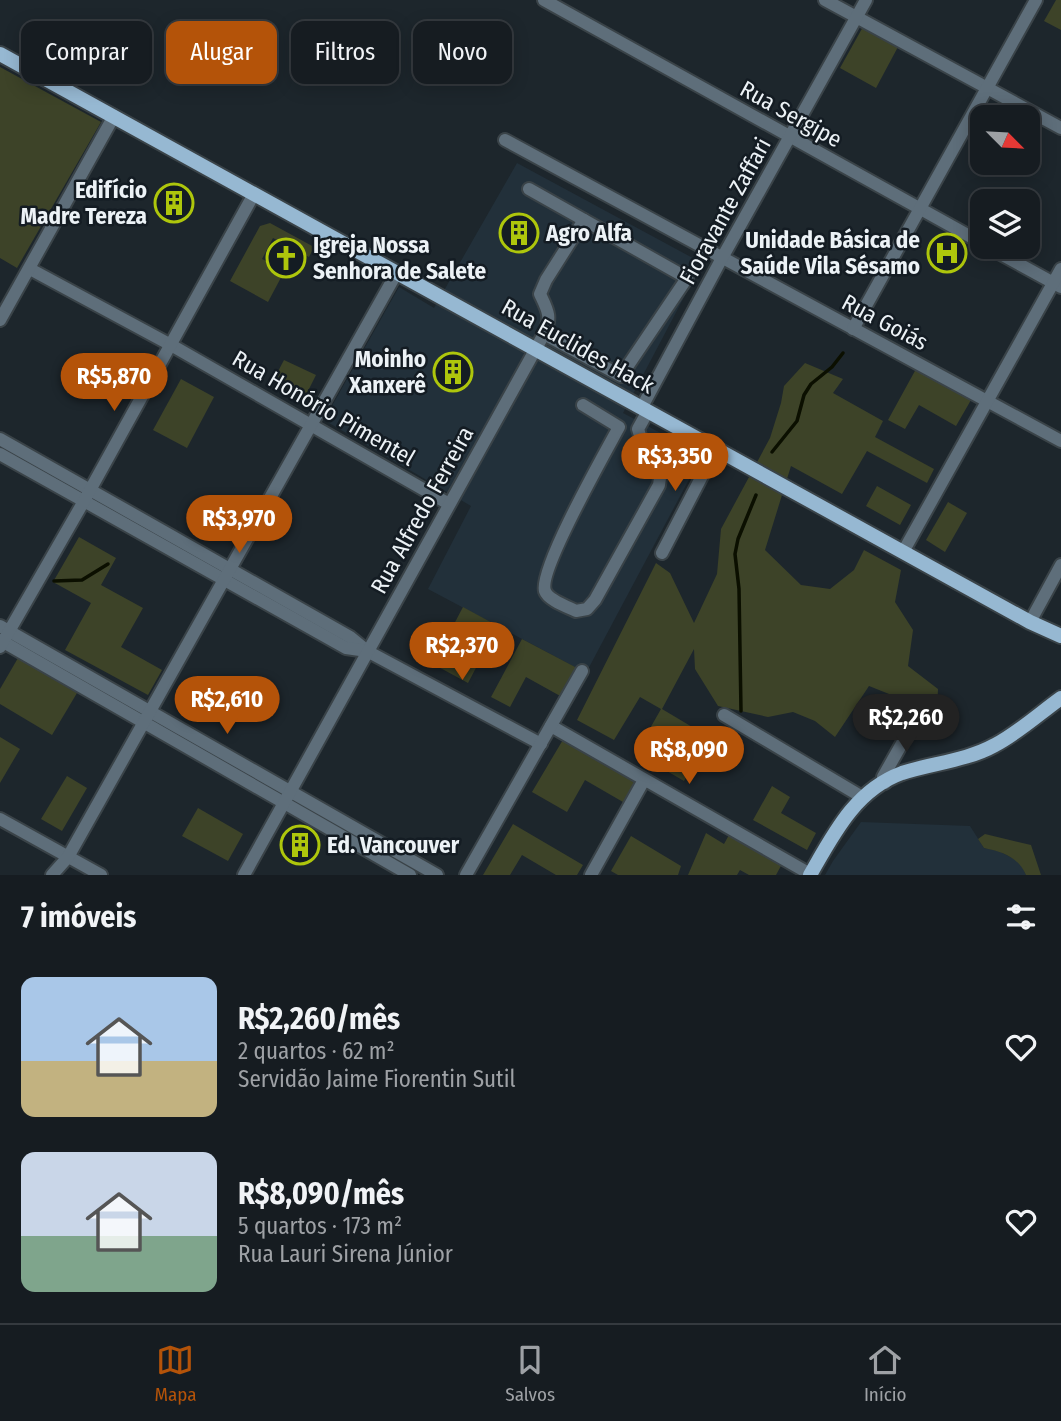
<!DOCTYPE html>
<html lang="pt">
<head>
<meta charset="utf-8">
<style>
  body { margin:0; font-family:"Fira Sans Condensed",sans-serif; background:#1f252a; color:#f1f3f6; height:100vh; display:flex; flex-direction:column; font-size:26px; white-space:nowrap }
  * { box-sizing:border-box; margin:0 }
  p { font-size:23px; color:#9ea1a5 }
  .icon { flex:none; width:38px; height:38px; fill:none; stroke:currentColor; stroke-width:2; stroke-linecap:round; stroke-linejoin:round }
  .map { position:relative; height:875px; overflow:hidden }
  .drawer { display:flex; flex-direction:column; background:#161c21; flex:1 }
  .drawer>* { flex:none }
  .hud { position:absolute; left:21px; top:21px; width:700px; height:63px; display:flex; gap:14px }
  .needle { width:46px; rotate:114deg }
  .controls { position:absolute; left:970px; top:105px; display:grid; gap:14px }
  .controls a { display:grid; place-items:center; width:70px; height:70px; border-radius:14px; background:#161c21; box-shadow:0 4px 18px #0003,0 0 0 2px #353a3f; font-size:35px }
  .price { position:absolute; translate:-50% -60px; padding:0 16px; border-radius:24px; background:#b45309; color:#fff; font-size:23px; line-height:46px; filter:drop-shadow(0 2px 4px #0008) }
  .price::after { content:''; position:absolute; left:50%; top:42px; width:21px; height:16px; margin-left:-10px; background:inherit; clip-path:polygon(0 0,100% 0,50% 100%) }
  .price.active { background:#222; color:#fff }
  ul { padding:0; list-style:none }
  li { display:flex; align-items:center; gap:21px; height:175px; padding:0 21px }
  li span { display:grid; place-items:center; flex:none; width:196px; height:140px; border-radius:14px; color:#555 }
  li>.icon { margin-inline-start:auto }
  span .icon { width:84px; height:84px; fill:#fffc; stroke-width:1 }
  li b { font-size:30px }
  h2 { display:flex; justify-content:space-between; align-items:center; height:84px; padding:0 21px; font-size:30px }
  .tag { padding:0 24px; border-radius:14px; background:#161c21; box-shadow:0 4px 18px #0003,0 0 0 2px #353a3f; font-size:24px; line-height:63px }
  .tag.active { background:#b45309; color:#fff }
  .tabs { display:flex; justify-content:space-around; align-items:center; height:98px; border-top:2px solid #353a3f; background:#161c21; font-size:19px; color:#9ea1a5 }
  .tabs a { display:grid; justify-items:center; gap:4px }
  .tabs .active { color:#b45309 }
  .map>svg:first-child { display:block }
</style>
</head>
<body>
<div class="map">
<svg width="1061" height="875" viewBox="0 0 1061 875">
  <rect width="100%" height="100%" fill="#1d262c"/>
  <g fill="#22303a">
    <path d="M 517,163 L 702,263 L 623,413 L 702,455 L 586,673 L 428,589 L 471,506 L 324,420 L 399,287 L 434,308 Z"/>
    <path d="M 861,822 L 970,826 L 984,848 L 999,851 L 1020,862 L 1026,875 L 825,875 L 833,861 Z"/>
  </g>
  <g fill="#3d4328">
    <path d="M 1056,0 L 1061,0 L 1061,30 L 1044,21 Z"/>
    <path d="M 864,25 L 899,45 L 876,88 L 840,68 Z"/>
    <path d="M 0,67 L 101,122 L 17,268 L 0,258 Z"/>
    <path d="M 270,223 L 314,247 L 309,257 L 273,238 L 262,259 L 285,270 L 268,302 L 230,281 L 260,226 Z"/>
    <path d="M 284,360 L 316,375 L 305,397 L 273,381 Z"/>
    <path d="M 805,363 L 843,379 L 833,393 L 883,421 L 875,437 L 934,469 L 927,483 L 867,451 L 842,494 L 791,466 L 765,550 L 801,585 L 830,589 L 854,570 L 864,550 L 901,570 L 895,602 L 913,630 L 908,666 L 938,689 L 937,710 L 925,716 L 889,694 L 869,686 L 835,737 L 815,721 L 793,712 L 768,717 L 718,706 L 695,669 L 694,649 L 662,709 L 709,737 L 684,781 L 636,753 L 661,709 L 640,697 L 614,740 L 577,720 L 656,563 L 670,573 L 694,623 L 717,574 L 721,529 L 770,438 L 781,403 L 784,386 Z"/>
    <path d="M 916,369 L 971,400 L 956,426 L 919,405 L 905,429 L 888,420 Z"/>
    <path d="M 181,379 L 214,397 L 187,448 L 153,430 Z"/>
    <path d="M 877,486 L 911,505 L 900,525 L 866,506 Z"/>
    <path d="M 948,502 L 967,513 L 945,552 L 926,540 Z"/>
    <path d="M 79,537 L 116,558 L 101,585 L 143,608 L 121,647 L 162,670 L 148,695 L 65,650 L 91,603 L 53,582 Z"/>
    <path d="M 463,607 L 498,626 L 468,683 L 433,664 Z"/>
    <path d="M 522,639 L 577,668 L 562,697 L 526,677 L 510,707 L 491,697 Z"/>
    <path d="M 18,658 L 77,693 L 52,735 L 0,704 L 0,689 Z"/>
    <path d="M 0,737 L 20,749 L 0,783 Z"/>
    <path d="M 564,738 L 636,780 L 623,802 L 585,780 L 567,812 L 532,792 Z"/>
    <path d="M 67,776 L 87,788 L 62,831 L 41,819 Z"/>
    <path d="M 772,786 L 790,797 L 781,813 L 816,833 L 807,850 L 753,820 Z"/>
    <path d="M 198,808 L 243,834 L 228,861 L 182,836 Z"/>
    <path d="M 513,824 L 583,865 L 577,875 L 556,875 L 522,855 L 510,875 L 483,875 Z"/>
    <path d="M 706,833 L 724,844 L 730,833 L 782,864 L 776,875 L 749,875 L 740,870 L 737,875 L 688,875 Z"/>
    <path d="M 985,834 L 1031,845 L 1041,875 L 1026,875 C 1018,857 1003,852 984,848 L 978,839 Z"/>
    <path d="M 631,836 L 681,866 L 678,875 L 618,875 L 611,871 Z"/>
  </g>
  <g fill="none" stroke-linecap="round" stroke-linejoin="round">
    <g stroke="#0b0f00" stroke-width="3.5">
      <path d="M 772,452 L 797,421 L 804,395 L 811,384 L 832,367 L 843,353"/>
      <path d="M 54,581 L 82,580 L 108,564"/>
      <path d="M 741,711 L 739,589 L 735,554 L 738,539 L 756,495"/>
    </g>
    <defs>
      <g id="minor">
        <path d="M 544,0 L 982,243"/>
        <path d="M 825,0 L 1061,128"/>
        <path d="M 505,140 L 1061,441"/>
        <path d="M 529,189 L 687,278 L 621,376 L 544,334"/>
        <path d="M 988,247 L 1061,287"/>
        <path d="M 30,269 L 171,345 L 449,504"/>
        <path d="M 0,320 L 114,116"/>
        <path d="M 853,329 L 1036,0"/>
        <path d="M 583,405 L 619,427 C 606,451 538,571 545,591 C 548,600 568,607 576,611 L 587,609 L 595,600 L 659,485 L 662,464 L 657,455 L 642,442 L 638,429 L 648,411"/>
        <path d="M 642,407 L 722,258 L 866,0"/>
        <path d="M 0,439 L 350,637 L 367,651 L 541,744"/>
        <path d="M 0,454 L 346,648 L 367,651"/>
        <path d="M 903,552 L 1061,269"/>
        <path d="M 662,553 L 716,449"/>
        <path d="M 1030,622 L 1061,565"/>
        <path d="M 0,626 L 437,875"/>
        <path d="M 0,640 L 410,875"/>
        <path d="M 0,647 L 84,501 L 254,194"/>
        <path d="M 724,715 L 862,797"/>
        <path d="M 551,726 L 810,874"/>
        <path d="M 885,783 L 883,777 L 918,715"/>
        <path d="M 0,819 L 101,875"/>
        <path d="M 52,875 L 68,857 L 396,274"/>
        <path d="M 244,875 L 544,334 C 552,317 548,311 540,294 L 546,280 L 584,220"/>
        <path d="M 466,875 L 582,671"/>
        <path d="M 591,875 L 644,780"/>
      </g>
      <g id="major">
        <path d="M 0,54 L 1030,622 L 1061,636"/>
        <path d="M 810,875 C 833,835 855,790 902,773 C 932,763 966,761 995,745 C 1018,733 1040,713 1061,698"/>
      </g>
    </defs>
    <use href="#minor" stroke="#3a4348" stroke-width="16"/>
    <use href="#major" stroke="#3a4348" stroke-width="18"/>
    <use href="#minor" stroke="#5e6e7a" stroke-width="12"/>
    <use href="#major" stroke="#96b8d2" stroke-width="14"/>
  </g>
  <defs>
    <symbol id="building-ring" viewBox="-11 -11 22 22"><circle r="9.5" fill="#141c23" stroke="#aec60c" stroke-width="1.5"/><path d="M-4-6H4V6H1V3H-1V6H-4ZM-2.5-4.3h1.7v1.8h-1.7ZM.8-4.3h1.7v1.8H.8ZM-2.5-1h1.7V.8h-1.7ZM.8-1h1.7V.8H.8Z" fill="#aec60c"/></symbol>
    <symbol id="hospital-ring" viewBox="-11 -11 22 22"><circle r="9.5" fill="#141c23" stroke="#aec60c" stroke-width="1.5"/><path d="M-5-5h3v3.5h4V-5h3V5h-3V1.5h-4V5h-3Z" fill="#aec60c"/></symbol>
    <symbol id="church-ring" viewBox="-11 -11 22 22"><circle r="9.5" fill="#141c23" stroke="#aec60c" stroke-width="1.5"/><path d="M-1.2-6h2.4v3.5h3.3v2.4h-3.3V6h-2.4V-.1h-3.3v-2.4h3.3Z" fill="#aec60c"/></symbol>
  </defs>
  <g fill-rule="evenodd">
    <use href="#building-ring" x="152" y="181" width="44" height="44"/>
    <use href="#building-ring" x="497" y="211" width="44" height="44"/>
    <use href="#hospital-ring" x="925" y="231" width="44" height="44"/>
    <use href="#church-ring" x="264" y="236" width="44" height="44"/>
    <use href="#building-ring" x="431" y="350" width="44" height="44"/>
    <use href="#building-ring" x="278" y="823" width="44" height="44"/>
  </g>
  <g text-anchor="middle" stroke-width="5" stroke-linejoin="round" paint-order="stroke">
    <g font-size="23" fill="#ecf2f6" stroke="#141c23">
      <text transform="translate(791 114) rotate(29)" y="8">Rua Sergipe</text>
      <text transform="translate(725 211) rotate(-61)" y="8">Fioravante Zaffari</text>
      <text transform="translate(885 322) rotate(28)" y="8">Rua Goiás</text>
      <text transform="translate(578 346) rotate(29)" y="8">Rua Euclides Hack</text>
      <text transform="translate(324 408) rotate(30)" y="8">Rua Honório Pimentel</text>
      <text transform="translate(422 510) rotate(-61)" y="8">Rua Alfredo Ferreira</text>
    </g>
    <g font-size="23" font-weight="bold" fill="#ecf2f6" stroke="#141c23" text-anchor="end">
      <text x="147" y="198">Edifício<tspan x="147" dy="26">Madre Tereza</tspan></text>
      <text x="546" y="241" text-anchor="start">Agro Alfa</text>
      <text x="920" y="248">Unidade Básica de<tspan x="920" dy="26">Saúde Vila Sésamo</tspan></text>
      <text x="313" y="253" text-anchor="start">Igreja Nossa<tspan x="313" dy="26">Senhora de Salete</tspan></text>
      <text x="426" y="367">Moinho<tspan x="426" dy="26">Xanxerê</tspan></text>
      <text x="327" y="853" text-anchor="start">Ed. Vancouver</text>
    </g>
  </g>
</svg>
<div class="controls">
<a><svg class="needle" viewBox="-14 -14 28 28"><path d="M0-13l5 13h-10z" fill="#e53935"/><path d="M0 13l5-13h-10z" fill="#9ea1a5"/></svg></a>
<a><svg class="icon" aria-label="layers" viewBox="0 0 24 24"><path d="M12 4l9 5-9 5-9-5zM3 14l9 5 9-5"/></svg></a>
</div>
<b class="price" style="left:114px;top:413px">R$5,870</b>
<b class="price" style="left:675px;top:493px">R$3,350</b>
<b class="price" style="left:239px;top:555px">R$3,970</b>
<b class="price" style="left:462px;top:682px">R$2,370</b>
<b class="price" style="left:227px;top:736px">R$2,610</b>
<b class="price active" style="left:906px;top:754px">R$2,260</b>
<b class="price" style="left:689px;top:786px">R$8,090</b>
<div class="hud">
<a class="tag">Comprar</a>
<a class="tag active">Alugar</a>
<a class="tag">Filtros</a>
<a class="tag">Novo</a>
</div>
</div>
<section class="drawer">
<h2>7 imóveis<svg class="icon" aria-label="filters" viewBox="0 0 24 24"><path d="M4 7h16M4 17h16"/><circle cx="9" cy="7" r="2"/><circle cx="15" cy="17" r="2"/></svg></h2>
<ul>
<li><span style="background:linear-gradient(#a9c7e8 60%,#c2b280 0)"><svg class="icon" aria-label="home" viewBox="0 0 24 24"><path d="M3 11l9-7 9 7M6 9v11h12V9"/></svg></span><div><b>R$2,260/mês</b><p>2 quartos · 62 m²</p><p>Servidão Jaime Fiorentin Sutil</p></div><svg class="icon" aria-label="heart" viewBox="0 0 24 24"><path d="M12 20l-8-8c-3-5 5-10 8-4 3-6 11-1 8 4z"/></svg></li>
<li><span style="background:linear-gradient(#c9d6e8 60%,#7fa58c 0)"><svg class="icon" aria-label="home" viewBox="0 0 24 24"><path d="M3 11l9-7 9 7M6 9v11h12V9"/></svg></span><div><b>R$8,090/mês</b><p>5 quartos · 173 m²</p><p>Rua Lauri Sirena Júnior</p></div><svg class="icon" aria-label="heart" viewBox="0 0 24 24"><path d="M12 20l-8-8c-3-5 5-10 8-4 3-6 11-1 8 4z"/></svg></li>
</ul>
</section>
<nav class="tabs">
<a class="active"><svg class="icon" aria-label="map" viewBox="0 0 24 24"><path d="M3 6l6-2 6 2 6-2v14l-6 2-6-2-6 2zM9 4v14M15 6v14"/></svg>Mapa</a>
<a><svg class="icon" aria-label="saved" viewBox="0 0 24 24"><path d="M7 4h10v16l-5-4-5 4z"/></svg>Salvos</a>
<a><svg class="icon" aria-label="home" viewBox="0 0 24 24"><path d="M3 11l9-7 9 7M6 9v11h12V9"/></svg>Início</a>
</nav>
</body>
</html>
